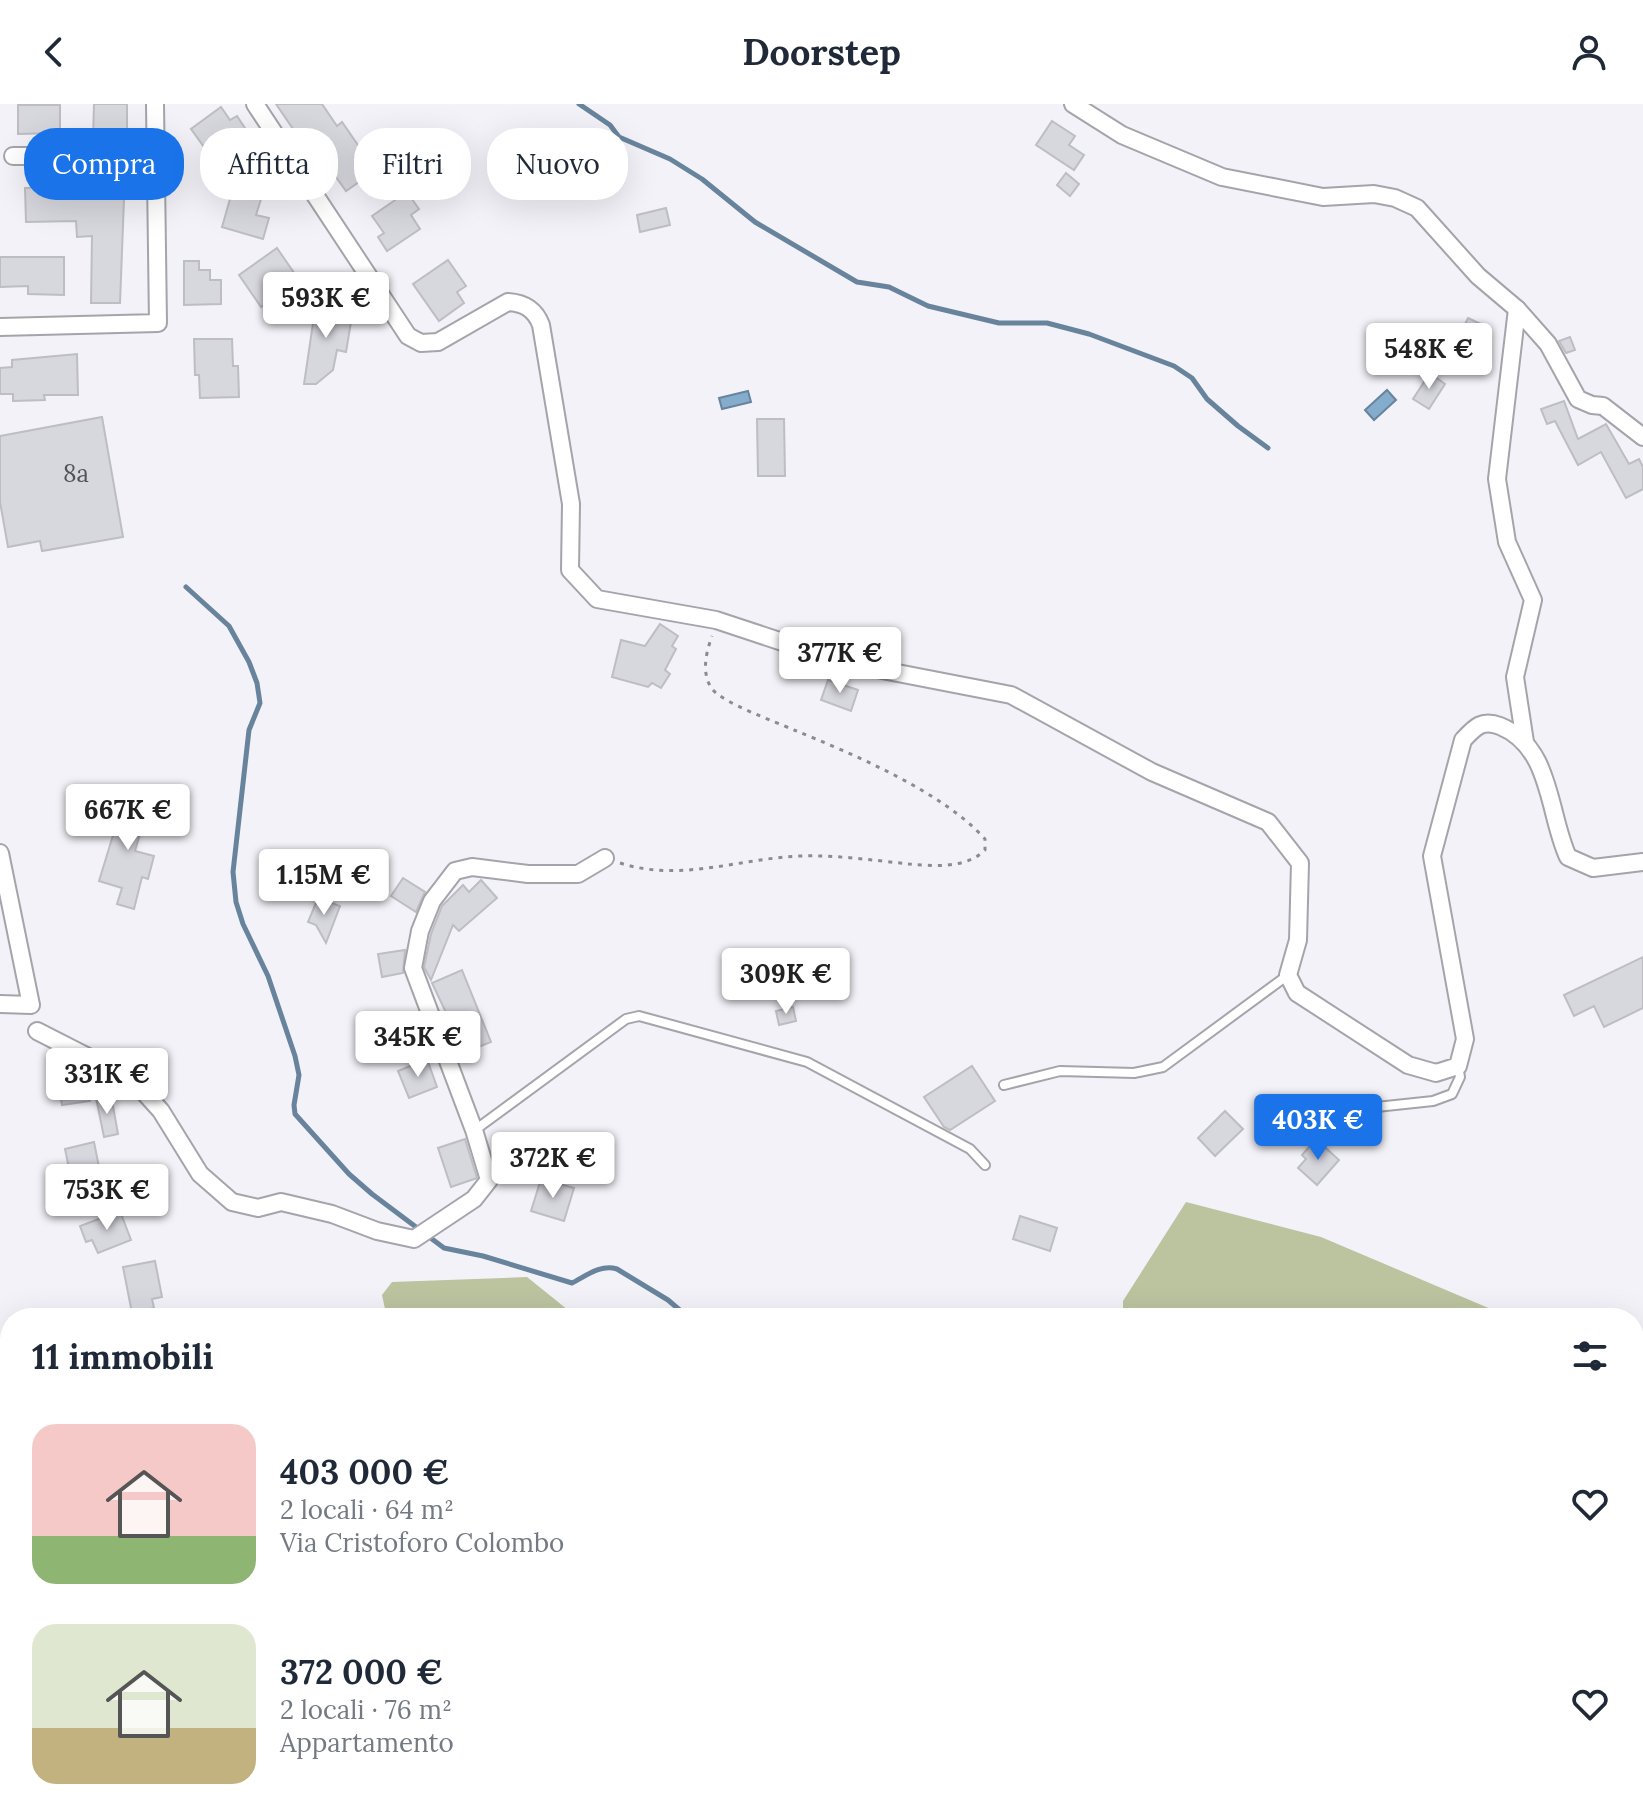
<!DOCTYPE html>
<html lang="it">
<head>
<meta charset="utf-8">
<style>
  body { margin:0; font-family:Lora,serif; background:#f2f2f3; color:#1f2937; height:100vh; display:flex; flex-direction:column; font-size:30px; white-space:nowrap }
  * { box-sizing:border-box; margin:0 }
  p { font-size:26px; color:#747a83 }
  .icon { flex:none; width:44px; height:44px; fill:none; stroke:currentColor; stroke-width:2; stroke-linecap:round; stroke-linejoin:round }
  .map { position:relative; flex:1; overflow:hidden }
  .sheet { position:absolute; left:0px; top:1204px; width:1644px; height:512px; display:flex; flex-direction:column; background:#fff; border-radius:32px 32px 0 0; box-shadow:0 8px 32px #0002 }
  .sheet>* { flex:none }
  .hud { position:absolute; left:24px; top:24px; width:800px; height:72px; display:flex; gap:16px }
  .price { position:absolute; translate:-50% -68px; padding:0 18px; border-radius:8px; background:#fff; color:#222; font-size:26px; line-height:52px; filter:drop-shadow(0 2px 4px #0008) }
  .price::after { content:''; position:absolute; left:50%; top:48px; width:24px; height:18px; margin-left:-12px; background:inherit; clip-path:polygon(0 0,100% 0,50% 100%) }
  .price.on { background:#1a73e8; color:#fff }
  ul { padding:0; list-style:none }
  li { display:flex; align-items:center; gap:24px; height:200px; padding:0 32px }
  li span { display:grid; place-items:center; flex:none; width:224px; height:160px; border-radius:24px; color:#555 }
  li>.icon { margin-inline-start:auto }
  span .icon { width:96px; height:96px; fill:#fffc; stroke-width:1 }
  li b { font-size:34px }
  h2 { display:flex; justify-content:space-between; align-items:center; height:96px; padding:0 32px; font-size:34px }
  .pill { padding:0 28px; border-radius:32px; background:#fff; box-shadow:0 8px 32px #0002; font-size:28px; line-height:72px }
  .pill.on { background:#1a73e8; color:#fff }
  header { display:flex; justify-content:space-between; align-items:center; height:104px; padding:0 32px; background:#fff; font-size:36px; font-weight:800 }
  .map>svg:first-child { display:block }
</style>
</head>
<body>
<header><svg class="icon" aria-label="back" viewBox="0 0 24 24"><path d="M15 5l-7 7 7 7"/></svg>Doorstep<svg class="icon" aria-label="person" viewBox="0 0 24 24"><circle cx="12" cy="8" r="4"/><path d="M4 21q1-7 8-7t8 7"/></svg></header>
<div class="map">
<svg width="1643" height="1716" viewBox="0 0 1643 1716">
  <rect width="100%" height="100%" fill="#f2f2f8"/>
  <g fill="#bbc39f">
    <path d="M 1186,1098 L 1321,1133 L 1512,1214 L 1123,1214 L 1123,1197 Z"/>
    <path d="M 527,1173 L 578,1214 L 387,1214 L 382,1191 L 392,1178 Z"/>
    <path d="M 1634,1281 L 1643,1287 L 1643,1716 L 955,1716 L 948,1706 L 1634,1706 Z"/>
    <path d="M 0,1356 L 10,1361 L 10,1576 L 0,1534 Z"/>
    <path d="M 16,1706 L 137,1706 L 139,1716 L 18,1716 Z"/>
  </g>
  <g fill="#84accd" stroke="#68849c" stroke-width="2">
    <path d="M 1387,286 L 1396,296 L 1374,316 L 1365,306 Z"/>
    <path d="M 748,287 L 751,298 L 722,305 L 719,294 Z"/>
  </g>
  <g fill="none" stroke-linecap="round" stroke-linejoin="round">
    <g stroke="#68849c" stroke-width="5">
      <path d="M 579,0 L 610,21 L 619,33 L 670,55 L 702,75 L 755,118 L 857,178 L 889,183 L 928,202 L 999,219 L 1047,219 L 1089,230 L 1174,262 L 1192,274 L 1207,295 L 1238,322 L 1268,344"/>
      <path d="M 186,483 L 229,522 L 249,558 L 257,579 L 260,599 L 249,626 L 233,768 L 236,798 L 243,820 L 268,872 L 295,952 L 299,971 L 294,1001 L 295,1010 L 349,1070 L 372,1090 L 444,1144 L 483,1152 L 572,1179 C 586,1172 600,1160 617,1165 L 668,1196 L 689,1214"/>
      <path d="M 0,1408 L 10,1434"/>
      <path d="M 107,1706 L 108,1716"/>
      <path d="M 1189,1706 L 1194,1716"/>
    </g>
  </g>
  <g fill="#d7d7de" stroke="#bdbdc3" stroke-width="2">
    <path d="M 94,0 L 127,0 L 127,36 L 93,35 Z"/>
    <path d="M 276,0 L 322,0 L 337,22 L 342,18 L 360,44 L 365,41 L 379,64 L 346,87 L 333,69 L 323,76 L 302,46 L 306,44 Z"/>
    <path d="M 18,1 L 60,1 L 60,29 L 18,30 Z"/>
    <path d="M 221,3 L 230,16 L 237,12 L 251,33 L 220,55 L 209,39 L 204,43 L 191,25 Z"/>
    <path d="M 1052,17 L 1075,32 L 1069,41 L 1084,51 L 1074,66 L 1036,41 Z"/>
    <path d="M 106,69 L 106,95 L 124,95 L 120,199 L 91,199 L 92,132 L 77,133 L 76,117 L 26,118 L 25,84 L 76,83 L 75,70 Z"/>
    <path d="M 1066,69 L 1079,80 L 1070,92 L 1057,81 Z"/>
    <path d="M 234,81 L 263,89 L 256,111 L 269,114 L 263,135 L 222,123 Z"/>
    <path d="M 407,88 L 419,105 L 411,111 L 420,125 L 387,147 L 378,133 L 384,129 L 372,112 Z"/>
    <path d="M 666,104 L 670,121 L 640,128 L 637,111 Z"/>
    <path d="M 277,144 L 299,176 L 261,203 L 239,171 Z"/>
    <path d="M 0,153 L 64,153 L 64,191 L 28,190 L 28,182 L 0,183 Z"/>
    <path d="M 448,156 L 466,182 L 457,188 L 464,199 L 439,217 L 413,180 Z"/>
    <path d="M 184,157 L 199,157 L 199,166 L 210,166 L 210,176 L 221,176 L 221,200 L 184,201 Z"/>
    <path d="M 317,192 L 334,194 L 333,203 L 340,204 L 338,216 L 351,218 L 346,248 L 337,246 L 333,266 L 316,280 L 304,280 Z"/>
    <path d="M 1468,214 L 1483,221 L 1459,270 L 1444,263 Z"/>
    <path d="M 1570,233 L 1575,246 L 1566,249 L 1559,237 Z"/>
    <path d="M 194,235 L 232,235 L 233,262 L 238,262 L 239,293 L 200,294 L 199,271 L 195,271 Z"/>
    <path d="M 77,250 L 78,291 L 44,291 L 45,296 L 13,297 L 13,290 L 0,290 L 0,264 L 12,263 L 12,256 Z"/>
    <path d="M 1430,269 L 1445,280 L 1429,305 L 1413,295 Z"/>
    <path d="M 1564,297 L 1578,335 L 1606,320 L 1629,360 L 1639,355 L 1643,363 L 1643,385 L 1626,394 L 1601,348 L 1578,361 L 1555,317 L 1547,320 L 1541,305 Z"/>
    <path d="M 102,313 L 123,433 L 42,447 L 40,437 L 8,443 L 0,398 L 0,332 Z"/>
    <path d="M 757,315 L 784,315 L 785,372 L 758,372 Z"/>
    <path d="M 660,520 L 678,532 L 672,542 L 676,545 L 665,566 L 670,570 L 661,584 L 652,579 L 648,583 L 612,573 L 621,536 L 645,542 Z"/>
    <path d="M 828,576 L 858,586 L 851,607 L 821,596 Z"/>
    <path d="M 126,689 L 150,696 L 135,747 L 154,752 L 148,775 L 142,773 L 134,805 L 117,800 L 122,784 L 99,777 Z"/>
    <path d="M 403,774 L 425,788 L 416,808 L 391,792 Z"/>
    <path d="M 481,776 L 497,794 L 459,827 L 453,821 L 431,876 L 424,863 L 431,830 L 442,802 L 463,781 L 469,788 Z"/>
    <path d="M 318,794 L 340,802 L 326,839 L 316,821 L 308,818 Z"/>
    <path d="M 405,846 L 403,869 L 382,873 L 378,850 Z"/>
    <path d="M 1643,853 L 1643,904 L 1604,923 L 1594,902 L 1574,912 L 1564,891 Z"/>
    <path d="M 462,866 L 491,938 L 461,950 L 450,917 L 432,879 Z"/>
    <path d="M 793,903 L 796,917 L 779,921 L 776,907 Z"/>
    <path d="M 427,955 L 437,983 L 409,994 L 398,967 Z"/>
    <path d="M 972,962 L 995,997 L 950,1026 L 944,1023 L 924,993 Z"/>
    <path d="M 83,963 L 85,964 L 90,997 L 62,1001 L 56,967 Z"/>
    <path d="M 111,991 L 118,1030 L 104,1033 L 96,994 Z"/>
    <path d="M 1225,1007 L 1243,1025 L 1215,1052 L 1198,1034 Z"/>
    <path d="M 465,1035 L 477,1074 L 451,1083 L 438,1044 Z"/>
    <path d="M 1316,1035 L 1339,1056 L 1317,1081 L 1298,1064 L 1306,1055 L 1302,1051 Z"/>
    <path d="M 94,1038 L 101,1073 L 72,1079 L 65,1045 Z"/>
    <path d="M 541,1075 L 574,1084 L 564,1117 L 531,1107 Z"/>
    <path d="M 120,1107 L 131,1136 L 98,1149 L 92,1136 L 86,1138 L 80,1122 Z"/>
    <path d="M 1020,1112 L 1057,1124 L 1050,1147 L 1013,1135 Z"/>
    <path d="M 155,1157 L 162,1193 L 152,1195 L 154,1204 L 132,1209 L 123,1163 Z"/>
  </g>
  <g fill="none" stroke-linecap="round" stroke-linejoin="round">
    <defs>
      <g id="service">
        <path d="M 1004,981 L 1060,967 L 1134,969 L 1163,963 L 1288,871"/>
        <path d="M 1295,1022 L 1305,1014 L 1320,1009 L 1433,997 L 1452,990 L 1460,973 L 1458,962"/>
        <path d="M 475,1026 L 626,915 L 639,912 L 807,958 L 970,1045 L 985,1061"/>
      </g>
      <g id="minor">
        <path d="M 255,0 L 408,232 L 421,239 L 438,238 L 508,198 C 524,199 535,205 541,221 L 571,400 L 570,466 L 597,495 L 716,516 L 846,559 L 1011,591 L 1152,668 L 1268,718 L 1300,759 L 1298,836 L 1288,871 L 1297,889 L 1408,961 L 1436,969 L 1458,962 L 1465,935 L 1432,752 L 1463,636 C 1475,623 1482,615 1500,622 C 1552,643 1548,710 1568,753 L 1593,764 L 1643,758"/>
        <path d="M 1073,0 L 1122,31 L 1222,73 L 1323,93 L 1374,90 L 1395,94 L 1417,104 L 1478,172 L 1517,205 L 1548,240 L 1578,295 L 1592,301 L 1603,302 L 1643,333"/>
        <path d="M 13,52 L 156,52"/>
        <path d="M 1517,205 L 1497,375 L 1507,438 L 1533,496 L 1515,573 L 1525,638"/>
        <path d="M 0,223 L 158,219 L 155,0"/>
        <path d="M 0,749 L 31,901 L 0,900"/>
        <path d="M 37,927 L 133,976 L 161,1007 L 200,1070 L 232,1098 L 258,1104 L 281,1098 L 332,1110 L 377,1127 L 414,1135 L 474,1095 L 489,1076 L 474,1026 L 413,864 L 420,827 L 432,797 L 455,767 L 472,763 L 528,770 L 578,770 L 605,754"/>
        <path d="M 382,1706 L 384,1716"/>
      </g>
    </defs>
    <use href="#service" stroke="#a4a4aa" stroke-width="12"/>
    <use href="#minor" stroke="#a4a4aa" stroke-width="20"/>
    <path stroke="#8b8b90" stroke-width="3" stroke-dasharray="4 6" stroke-linecap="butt" d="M 620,759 C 675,777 730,758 785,753 C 824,749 870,756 909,760 C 934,762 966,765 985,746 L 985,735 C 943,688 853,650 794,626 C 776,618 723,599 712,585 C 701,569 706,549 712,532"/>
    <use href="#service" stroke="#fff" stroke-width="8"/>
    <use href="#minor" stroke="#fff" stroke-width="16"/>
  </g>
  <g text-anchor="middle" stroke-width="8" stroke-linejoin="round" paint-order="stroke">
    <g font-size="24" fill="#535357">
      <text x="76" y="378">8a</text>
    </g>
  </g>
</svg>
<b class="price" style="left:326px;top:236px">593K €</b>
<b class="price" style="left:1429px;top:287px">548K €</b>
<b class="price" style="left:840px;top:591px">377K €</b>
<b class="price" style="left:128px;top:748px">667K €</b>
<b class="price" style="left:324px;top:813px">1.15M €</b>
<b class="price" style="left:786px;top:912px">309K €</b>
<b class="price" style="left:418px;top:975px">345K €</b>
<b class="price" style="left:107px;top:1012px">331K €</b>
<b class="price on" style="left:1318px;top:1058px">403K €</b>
<b class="price" style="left:553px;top:1096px">372K €</b>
<b class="price" style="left:107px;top:1128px">753K €</b>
<div class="hud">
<a class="pill on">Compra</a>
<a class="pill">Affitta</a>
<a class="pill">Filtri</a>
<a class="pill">Nuovo</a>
</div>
<section class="sheet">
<h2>11 immobili<svg class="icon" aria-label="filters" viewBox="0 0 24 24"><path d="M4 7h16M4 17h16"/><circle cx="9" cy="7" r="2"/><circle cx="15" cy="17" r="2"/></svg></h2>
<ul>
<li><span style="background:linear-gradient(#f6c9c9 70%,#8fb573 0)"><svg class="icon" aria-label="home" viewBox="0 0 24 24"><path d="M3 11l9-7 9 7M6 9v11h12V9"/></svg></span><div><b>403 000 €</b><p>2 locali · 64 m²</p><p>Via Cristoforo Colombo</p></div><svg class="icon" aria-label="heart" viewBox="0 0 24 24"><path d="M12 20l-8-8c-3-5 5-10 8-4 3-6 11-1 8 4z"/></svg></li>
<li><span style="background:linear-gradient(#dfe7d0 65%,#c2b280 0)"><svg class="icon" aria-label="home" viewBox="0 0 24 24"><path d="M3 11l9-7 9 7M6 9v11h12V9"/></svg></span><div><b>372 000 €</b><p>2 locali · 76 m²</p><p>Appartamento</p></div><svg class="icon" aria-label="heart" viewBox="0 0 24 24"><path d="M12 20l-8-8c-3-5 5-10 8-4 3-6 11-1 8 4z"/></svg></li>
</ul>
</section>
</div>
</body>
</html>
